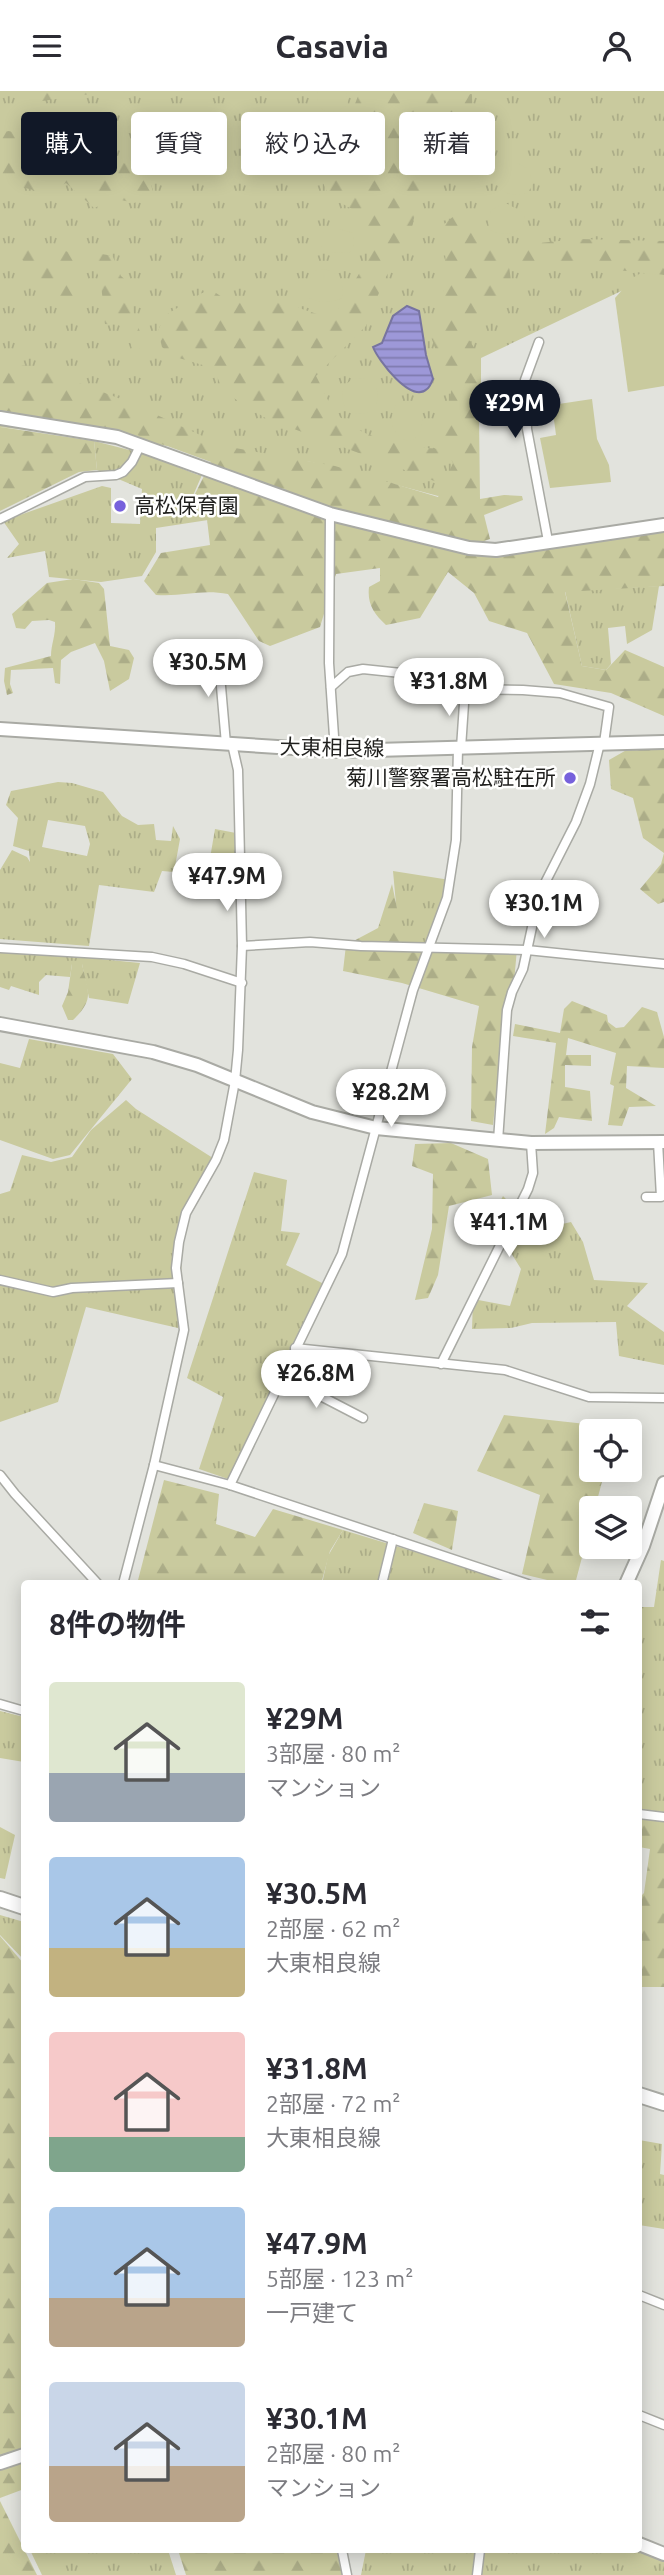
<!DOCTYPE html>
<html lang="ja">
<head>
<meta charset="utf-8">
<style>
  body { margin:0; font-family:Ubuntu,"Noto Sans JP",sans-serif; background:#f7f7f7; color:#2b2b33; height:100vh; display:flex; flex-direction:column; font-size:26px; white-space:nowrap }
  * { box-sizing:border-box; margin:0 }
  p { font-size:23px; color:#7c7c81 }
  .icon { flex:none; width:38px; height:38px; fill:none; stroke:currentColor; stroke-width:2; stroke-linecap:round; stroke-linejoin:round }
  .map { position:relative; flex:1; overflow:hidden }
  .details { position:absolute; left:21px; top:1489px; width:621px; height:973px; display:flex; flex-direction:column; background:#fff; border-radius:7px; box-shadow:0 4px 18px #0003 }
  .details>* { flex:none }
  .hud { position:absolute; left:21px; top:21px; width:623px; height:63px; display:flex; gap:14px }
  .buttons { position:absolute; left:579px; top:1328px; display:grid; gap:14px }
  .buttons a { display:grid; place-items:center; width:63px; height:63px; border-radius:7px; background:#fff; box-shadow:0 4px 18px #0003; font-size:35px }
  .price { position:absolute; translate:-50% -60px; padding:0 16px; border-radius:24px; background:#fff; color:#222; font-size:23px; line-height:46px; filter:drop-shadow(0 2px 4px #0008) }
  .price::after { content:''; position:absolute; left:50%; top:42px; width:21px; height:16px; margin-left:-10px; background:inherit; clip-path:polygon(0 0,100% 0,50% 100%) }
  .price.current { background:#111827; color:#fff }
  ul { padding:0; list-style:none }
  li { display:flex; align-items:center; gap:21px; height:175px; padding:0 28px }
  li span { display:grid; place-items:center; flex:none; width:196px; height:140px; border-radius:7px; color:#555 }
  li>.icon { margin-inline-start:auto }
  span .icon { width:84px; height:84px; fill:#fffc; stroke-width:1 }
  li b { font-size:30px }
  h2 { display:flex; justify-content:space-between; align-items:center; height:84px; padding:0 28px; font-size:30px }
  .tag { padding:0 24px; border-radius:7px; background:#fff; box-shadow:0 4px 18px #0003; font-size:24px; line-height:63px }
  .tag.current { background:#111827; color:#fff }
  header { display:flex; justify-content:space-between; align-items:center; height:91px; padding:0 28px; background:#fff; font-size:32px; font-weight:600 }
  .map>svg:first-child { display:block }
</style>
</head>
<body>
<header><svg class="icon" aria-label="menu" viewBox="0 0 24 24"><path d="M4 6h16M4 12h16M4 18h16"/></svg>Casavia<svg class="icon" aria-label="person" viewBox="0 0 24 24"><circle cx="12" cy="8" r="4"/><path d="M4 21q1-7 8-7t8 7"/></svg></header>
<div class="map">
<svg width="664" height="2484" viewBox="0 0 664 2484">
  <defs>
    <pattern id="grass-tufts" width="24" height="20" patternUnits="userSpaceOnUse" patternTransform="scale(1.75)"><rect width="24" height="20" fill="#c9ca9e"/><path d="M3 7l-1-3M5 7V3M7 7l1-3M15 17l-1-3M17 17v-4M19 17l1-3" fill="none" stroke="#acad88"/></pattern>
    <pattern id="forest-firs" width="22" height="20" patternUnits="userSpaceOnUse" patternTransform="scale(1.75)"><rect width="22" height="20" fill="#c9ca9e"/><path d="M5 1l3.5 6h-7zM16 11l3.5 6h-7z" fill="#acad88"/></pattern>
    <pattern id="water-rules" width="6" height="5" patternUnits="userSpaceOnUse" patternTransform="scale(1.75)"><rect width="6" height="5" fill="#9d98d8"/><path d="M0 2.5h6" fill="none" stroke="#7f7baf"/></pattern>
  </defs>
  <rect width="100%" height="100%" fill="#e2e3dd"/>
  <g fill="url(#grass-tufts)" fill-rule="evenodd">
    <path d="M 0,0 L 664,0 L 664,192 L 636,193 L 481,267 L 481,315 L 470,396 L 438,405 L 311,371 L 0,336 Z"/>
    <path d="M 94,350 L 145,363 L 198,384 L 205,377 L 188,416 L 206,420 L 208,429 L 156,437 L 156,461 L 142,485 L 101,491 L 49,486 L 45,460 L 7,467 L 19,453 L 3,430 L 102,395 L 111,397 L 111,432 L 140,433 L 142,398 L 97,379 Z"/>
    <path d="M 659,495 L 652,539 L 627,553 L 625,535 L 608,537 L 611,573 L 606,579 L 582,575 L 565,500 Z"/>
    <path d="M 58,691 L 72,692 L 103,701 L 122,725 L 138,734 L 154,733 L 156,749 L 171,750 L 173,735 L 180,748 L 174,781 L 162,780 L 154,801 L 99,794 L 89,855 L 0,848 L 0,779 L 12,759 L 27,766 L 30,771 L 29,760 L 13,755 L 18,727 L 6,714 L 11,700 ZM 48,729 L 85,735 L 90,753 L 87,765 L 42,756 Z"/>
    <path d="M 215,738 L 236,742 L 236,776 L 209,773 Z"/>
    <path d="M 393,780 L 450,789 L 428,857 L 400,857 Z"/>
    <path d="M 0,858 L 140,872 L 128,913 L 89,907 L 82,873 L 72,873 L 70,886 L 46,884 L 39,891 L 39,904 L 11,895 L 9,899 L 0,896 Z"/>
    <path d="M 29,948 L 113,963 L 132,988 L 70,1064 L 53,1068 L 0,1049 L 0,972 L 20,977 Z"/>
    <path d="M 126,1009 L 136,1018 L 216,1069 L 184,1132 L 178,1237 L 86,1216 L 58,1311 L 0,1331 L 0,1103 L 10,1100 L 22,1064 L 51,1071 L 72,1066 L 91,1039 Z"/>
    <path d="M 254,1081 L 287,1089 L 281,1140 L 300,1142 L 286,1174 L 326,1194 L 228,1388 L 199,1378 L 223,1306 L 187,1287 Z"/>
    <path d="M 503,1105 L 536,1139 L 571,1131 L 583,1151 L 594,1189 L 648,1192 L 627,1215 L 664,1241 L 664,1274 L 619,1265 L 616,1231 L 532,1232 L 511,1237 L 472,1238 L 473,1208 L 510,1215 L 521,1178 L 503,1149 L 486,1138 Z"/>
    <path d="M 343,1439 L 501,1487 L 499,1493 L 322,1493 L 328,1465 Z"/>
    <path d="M 661,1469 L 664,1470 L 664,1723 L 639,1718 L 639,1516 L 654,1516 Z"/>
    <path d="M 0,1620 L 24,1626 L 24,1671 L 0,1667 Z"/>
    <path d="M 0,1736 L 15,1744 L 5,1788 L 0,1787 Z"/>
    <path d="M 0,1824 L 24,1831 L 24,1869 L 0,1844 Z"/>
    <path d="M 639,2049 L 662,2053 L 660,2083 L 664,2084 L 664,2138 L 639,2134 Z"/>
    <path d="M 30,2459 L 168,2459 L 176,2484 L 42,2484 Z"/>
    <path d="M 366,2459 L 639,2459 L 664,2464 L 664,2484 L 361,2484 Z"/>
  </g>
  <g fill="url(#forest-firs)">
    <path d="M 10,0 L 175,0 L 90,3 L 29,12 Z"/>
    <path d="M 360,0 L 440,0 L 450,4 L 472,3 L 473,61 L 420,104 L 408,150 L 384,189 L 366,235 L 316,285 C 322,296 327,309 334,319 C 352,346 415,360 445,357 L 441,349 L 451,301 L 430,243 L 441,229 L 446,175 L 443,134 L 461,119 L 492,157 L 578,148 L 664,150 L 664,184 L 551,172 L 509,175 L 513,205 L 467,246 L 481,267 L 479,324 L 480,408 L 504,404 L 522,405 L 523,409 L 484,424 L 490,448 L 484,450 L 498,463 L 664,441 L 664,495 L 565,501 L 582,575 L 606,579 L 625,559 L 664,576 L 664,625 L 611,602 L 554,593 L 527,542 L 489,530 L 474,502 L 448,481 L 420,527 L 386,534 C 374,523 367,513 369,496 L 380,490 L 380,477 L 336,483 L 320,536 L 270,555 L 259,550 L 228,503 C 200,498 183,506 156,504 L 144,490 L 161,462 L 210,454 L 206,420 L 188,417 L 211,371 L 129,341 L 0,319 L 0,274 L 35,275 L 131,312 L 224,355 L 335,375 L 438,406 L 453,372 L 446,359 L 437,391 L 267,328 L 224,301 L 213,277 L 172,265 L 162,256 L 158,240 L 164,225 L 202,202 L 216,202 L 228,210 L 266,206 L 332,228 L 369,166 L 352,118 L 330,106 L 317,80 L 353,18 Z"/>
    <path d="M 0,40 L 25,41 L 119,71 L 140,75 L 150,89 L 154,105 L 134,112 L 117,108 L 94,117 L 66,92 L 48,103 L 3,91 L 0,90 Z"/>
    <path d="M 27,150 C 47,155 69,163 90,163 C 99,163 105,162 113,166 L 121,185 L 130,193 L 133,220 L 141,244 L 142,254 L 137,261 L 132,258 L 128,241 L 119,234 L 105,233 C 102,215 104,193 95,178 L 84,176 L 76,181 L 83,207 L 78,214 C 70,209 62,210 55,206 C 48,202 46,198 38,196 L 32,176 L 11,161 L 15,153 Z"/>
    <path d="M 0,336 L 94,350 L 97,379 L 79,381 L 0,420 Z"/>
    <path d="M 73,488 L 99,492 L 104,498 L 110,555 L 129,559 L 134,567 L 129,588 L 110,600 L 104,570 L 95,552 L 71,561 L 61,569 L 60,593 L 55,592 L 53,577 L 11,579 L 10,593 L 13,602 L 7,604 L 4,590 L 5,577 L 51,565 C 51,553 56,544 55,531 L 49,529 L 32,530 L 25,538 L 16,537 L 12,523 L 47,492 Z"/>
    <path d="M 630,657 L 664,658 L 664,811 L 658,813 L 640,798 L 661,773 L 664,762 L 643,747 L 633,707 L 611,698 L 609,669 Z"/>
    <path d="M 392,793 L 400,832 L 401,857 L 517,858 L 514,891 L 503,939 L 493,1034 L 471,1030 L 472,956 L 479,915 L 402,892 L 343,880 L 346,854 L 378,837 Z"/>
    <path d="M 72,873 L 82,873 C 88,901 95,908 73,929 L 68,929 L 62,915 L 68,901 Z"/>
    <path d="M 572,910 L 607,924 L 608,931 L 616,937 L 624,936 L 642,916 L 657,921 L 664,946 L 664,977 L 627,975 L 626,997 L 656,1015 L 629,1016 L 622,1035 L 608,1034 L 614,995 L 610,993 L 616,962 L 568,947 L 566,964 L 591,964 L 591,975 L 565,974 L 565,996 L 590,1000 L 592,1030 L 559,1026 L 554,1037 L 545,1043 L 556,952 L 513,945 L 515,933 L 560,942 L 564,918 Z"/>
    <path d="M 451,1052 L 488,1068 L 492,1104 L 449,1115 L 438,1184 L 428,1207 L 415,1209 L 432,1138 L 433,1083 L 412,1075 L 415,1053 Z"/>
    <path d="M 504,1324 L 586,1333 L 593,1340 L 592,1379 L 602,1379 L 603,1387 L 595,1417 L 592,1418 L 591,1432 L 575,1493 L 564,1493 L 522,1483 L 540,1404 L 477,1380 Z"/>
    <path d="M 164,1389 L 219,1403 L 216,1433 L 255,1446 L 273,1418 L 343,1439 L 330,1460 L 321,1493 L 137,1493 Z"/>
    <path d="M 424,1412 L 458,1420 L 452,1459 L 413,1442 Z"/>
    <path d="M 639,1726 L 664,1729 L 664,1896 L 639,1896 L 639,1807 L 644,1802 L 650,1758 L 639,1756 Z"/>
    <path d="M 0,1845 L 24,1873 L 24,2398 L 0,2407 Z"/>
    <path d="M 0,2410 L 37,2484 L 0,2484 Z"/>
    <path d="M 178,2459 L 339,2459 L 344,2484 L 186,2484 Z"/>
  </g>
  <g fill="#c9ca9e">
    <path d="M 317,0 L 346,0 L 348,12 C 340,22 326,24 318,14 Z"/>
    <path d="M 313,34 L 327,41 L 328,50 L 325,59 L 305,63 L 300,60 L 295,51 C 297,42 303,36 313,34 Z"/>
    <path d="M 507,71 L 516,71 L 528,78 L 533,92 L 528,102 C 512,107 500,102 493,87 L 498,76 Z"/>
    <path d="M 508,113 L 523,122 L 525,127 L 522,137 C 510,144 502,145 490,139 C 484,124 493,114 508,113 Z"/>
    <path d="M 339,138 L 353,142 L 354,156 L 350,161 L 327,162 L 317,150 L 324,141 Z"/>
    <path d="M 317,178 C 336,178 346,188 342,207 C 331,212 318,213 308,206 L 308,190 Z"/>
    <path d="M 641,182 L 664,184 L 664,295 L 628,301 L 615,207 L 634,186 Z"/>
    <circle cx="360" cy="305" r="18"/>
    <path d="M 592,308 L 597,348 L 609,374 L 611,391 L 550,397 L 540,347 L 556,344 L 552,314 Z"/>
    <path d="M 410,311 L 422,322 C 426,371 376,346 397,312 Z"/>
  </g>
  <path fill="url(#water-rules)" stroke="#7774a0" stroke-width="2" d="M 407,215 L 419,220 L 426,264 L 433,288 C 431,292 430,296 427,298 C 411,313 378,269 373,256 L 382,252 L 393,225 Z"/>
  <g fill="none" stroke-linecap="round" stroke-linejoin="round">
    <defs>
      <g id="street">
        <path d="M 539,251 L 525,289 L 527,338 L 548,450"/>
        <path d="M 330,423 L 329,572 L 335,660"/>
        <path d="M 0,428 L 85,386 L 116,384 L 123,381 L 132,371 L 141,353"/>
        <path d="M 218,561 L 226,653"/>
        <path d="M 331,596 L 348,581 L 363,578 L 401,582 L 445,598 L 523,599 L 560,602 L 609,616 L 604,652"/>
        <path d="M 461,657 L 465,598"/>
        <path d="M 242,855 L 310,851 L 361,855 L 527,859 L 664,873"/>
        <path d="M 0,857 L 152,866 L 184,873 L 242,892"/>
        <path d="M 498,1050 L 507,919 L 512,901 L 523,878 L 534,827 L 546,790 L 576,731 L 590,693 L 600,652"/>
        <path d="M 646,1106 L 661,1106 L 658,1051"/>
        <path d="M 0,1189 L 53,1201 L 72,1197 L 178,1192"/>
        <path d="M 295,1257 L 505,1279 L 589,1306 L 664,1307"/>
        <path d="M 441,1273 L 528,1098 L 533,1082 L 531,1052"/>
        <path d="M 282,1285 L 363,1327"/>
        <path d="M 154,1374 L 230,1394 L 528,1493"/>
        <path d="M 0,1384 L 15,1403 L 98,1493"/>
        <path d="M 230,1394 L 342,1163 L 413,899 L 447,807 L 456,749 L 458,657"/>
        <path d="M 123,1493 L 154,1374 L 184,1239 L 176,1177 L 179,1151 L 186,1122 L 216,1069 L 224,1049 L 235,990 L 238,959 L 242,855 L 238,679 L 232,653"/>
        <path d="M 382,1493 L 393,1448"/>
        <path d="M 0,1613 L 24,1620"/>
        <path d="M 639,1723 L 664,1726"/>
        <path d="M 639,2204 L 664,2214"/>
        <path d="M 639,2324 L 664,2334"/>
        <path d="M 342,2459 L 347,2484"/>
        <path d="M 477,2484 L 480,2459"/>
      </g>
      <g id="secondary">
        <path d="M 0,327 L 117,346 L 330,423 L 469,457 L 496,459 L 664,434"/>
        <path d="M 0,638 L 340,660 L 664,651"/>
        <path d="M 0,933 L 153,961 L 197,974 L 312,1021 L 376,1037 L 531,1052 L 664,1051"/>
        <path d="M 626,1493 L 643,1455 L 664,1392"/>
        <path d="M 0,2372 L 24,2364"/>
        <path d="M 639,2453 L 664,2463"/>
      </g>
      <g id="highway">
        <path d="M 0,1808 L 24,1816"/>
        <path d="M 639,2004 L 664,2012"/>
      </g>
    </defs>
    <use href="#street" stroke="#a9aaa4" stroke-width="11"/>
    <use href="#secondary" stroke="#a9aaa4" stroke-width="16"/>
    <use href="#highway" stroke="#a9aaa4" stroke-width="18"/>
    <use href="#street" stroke="#fff" stroke-width="8"/>
    <use href="#secondary" stroke="#fff" stroke-width="12"/>
    <use href="#highway" stroke="#fff" stroke-width="14"/>
  </g>
  <g fill="#7761dc" stroke="#fffffe" stroke-width="2.5">
    <circle cx="120" cy="415" r="7"/>
    <circle cx="570" cy="687" r="7"/>
  </g>
  <g text-anchor="middle" stroke-width="5" stroke-linejoin="round" paint-order="stroke">
    <g font-size="21" fill="#1f1f1d" stroke="#fffffe" text-anchor="start">
      <text x="134" y="422">高松保育園</text>
      <text x="556" y="694" text-anchor="end">菊川警察署高松駐在所</text>
    </g>
    <g font-size="21" fill="#1f1f1d" stroke="#fffffe">
      <text transform="translate(332 657) rotate(1)" y="7">大東相良線</text>
    </g>
  </g>
</svg>
<div class="buttons">
<a><svg class="icon" aria-label="locate" viewBox="0 0 24 24"><circle cx="12" cy="12" r="6"/><path d="M12 2v4M12 18v4M2 12h4M18 12h4"/></svg></a>
<a><svg class="icon" aria-label="layers" viewBox="0 0 24 24"><path d="M12 4l9 5-9 5-9-5zM3 14l9 5 9-5"/></svg></a>
</div>
<b class="price current" style="left:515px;top:349px">¥29M</b>
<b class="price" style="left:208px;top:608px">¥30.5M</b>
<b class="price" style="left:449px;top:627px">¥31.8M</b>
<b class="price" style="left:227px;top:822px">¥47.9M</b>
<b class="price" style="left:544px;top:849px">¥30.1M</b>
<b class="price" style="left:391px;top:1038px">¥28.2M</b>
<b class="price" style="left:509px;top:1168px">¥41.1M</b>
<b class="price" style="left:316px;top:1319px">¥26.8M</b>
<div class="hud">
<a class="tag current">購入</a>
<a class="tag">賃貸</a>
<a class="tag">絞り込み</a>
<a class="tag">新着</a>
</div>
<section class="details">
<h2>8件の物件<svg class="icon" aria-label="filters" viewBox="0 0 24 24"><path d="M4 7h16M4 17h16"/><circle cx="9" cy="7" r="2"/><circle cx="15" cy="17" r="2"/></svg></h2>
<ul>
<li><span style="background:linear-gradient(#dfe7d0 65%,#9aa5b1 0)"><svg class="icon" aria-label="home" viewBox="0 0 24 24"><path d="M3 11l9-7 9 7M6 9v11h12V9"/></svg></span><div><b>¥29M</b><p>3部屋 · 80 m²</p><p>マンション</p></div></li>
<li><span style="background:linear-gradient(#a9c7e8 65%,#c2b280 0)"><svg class="icon" aria-label="home" viewBox="0 0 24 24"><path d="M3 11l9-7 9 7M6 9v11h12V9"/></svg></span><div><b>¥30.5M</b><p>2部屋 · 62 m²</p><p>大東相良線</p></div></li>
<li><span style="background:linear-gradient(#f6c9c9 75%,#7fa58c 0)"><svg class="icon" aria-label="home" viewBox="0 0 24 24"><path d="M3 11l9-7 9 7M6 9v11h12V9"/></svg></span><div><b>¥31.8M</b><p>2部屋 · 72 m²</p><p>大東相良線</p></div></li>
<li><span style="background:linear-gradient(#a9c7e8 65%,#b9a48a 0)"><svg class="icon" aria-label="home" viewBox="0 0 24 24"><path d="M3 11l9-7 9 7M6 9v11h12V9"/></svg></span><div><b>¥47.9M</b><p>5部屋 · 123 m²</p><p>一戸建て</p></div></li>
<li><span style="background:linear-gradient(#c9d6e8 60%,#b9a48a 0)"><svg class="icon" aria-label="home" viewBox="0 0 24 24"><path d="M3 11l9-7 9 7M6 9v11h12V9"/></svg></span><div><b>¥30.1M</b><p>2部屋 · 80 m²</p><p>マンション</p></div></li>
</ul>
</section>
</div>
</body>
</html>
